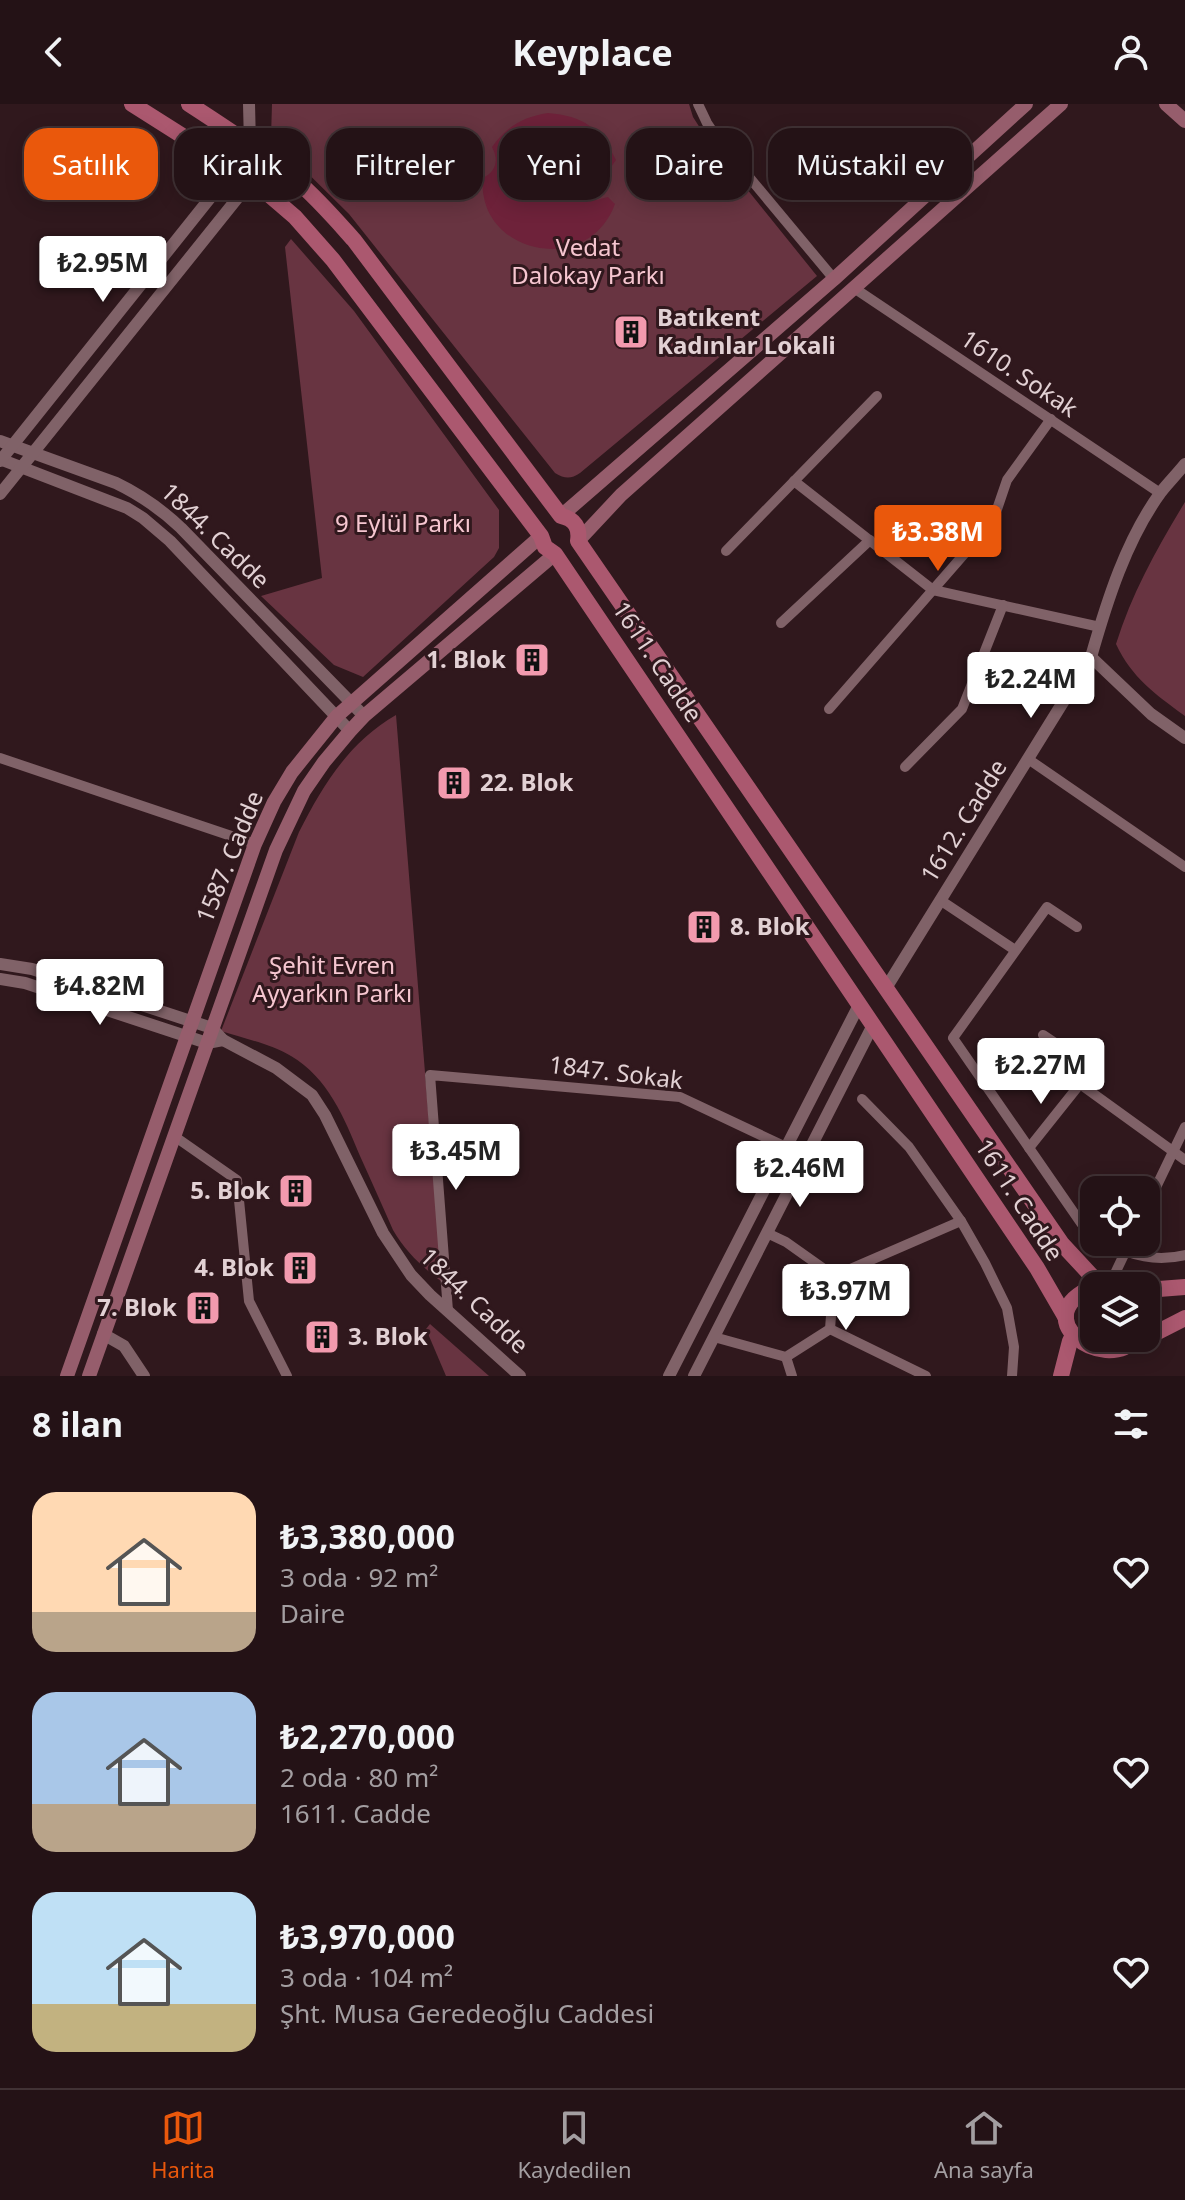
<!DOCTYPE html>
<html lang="tr">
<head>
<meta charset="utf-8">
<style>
  body { margin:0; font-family:"Noto Sans",sans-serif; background:#302023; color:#f1f3f6; height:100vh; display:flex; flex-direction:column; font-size:30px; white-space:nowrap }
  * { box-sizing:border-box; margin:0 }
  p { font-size:26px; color:#a39ea1 }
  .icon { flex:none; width:44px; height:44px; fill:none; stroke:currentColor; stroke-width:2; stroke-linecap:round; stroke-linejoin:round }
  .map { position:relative; height:1272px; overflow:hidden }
  .panel { display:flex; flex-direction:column; background:#241216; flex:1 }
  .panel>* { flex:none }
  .top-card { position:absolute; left:24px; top:24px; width:1138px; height:72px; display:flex; gap:16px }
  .fabs { position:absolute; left:1080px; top:1072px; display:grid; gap:16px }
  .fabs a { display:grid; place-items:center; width:80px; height:80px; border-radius:16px; background:#241216; box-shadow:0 4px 20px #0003,0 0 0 2px #413235; font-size:40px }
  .price { position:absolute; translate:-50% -68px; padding:0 18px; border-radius:8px; background:#fff; color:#222; font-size:26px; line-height:52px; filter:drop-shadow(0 2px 4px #0008) }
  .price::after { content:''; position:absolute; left:50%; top:48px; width:24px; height:18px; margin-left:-12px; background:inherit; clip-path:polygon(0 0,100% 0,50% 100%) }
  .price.selected { background:#ea580c; color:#fff }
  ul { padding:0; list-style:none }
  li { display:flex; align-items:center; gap:24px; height:200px; padding:0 32px }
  li span { display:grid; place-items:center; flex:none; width:224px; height:160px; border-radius:24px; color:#555 }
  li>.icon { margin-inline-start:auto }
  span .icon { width:96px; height:96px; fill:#fffc; stroke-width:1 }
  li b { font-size:34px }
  h2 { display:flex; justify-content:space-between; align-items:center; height:96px; padding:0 32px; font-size:34px }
  .pill { padding:0 28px; border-radius:24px; background:#241216; box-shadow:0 4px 20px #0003,0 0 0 2px #413235; font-size:28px; line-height:72px }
  .pill.selected { background:#ea580c; color:#fff }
  header { display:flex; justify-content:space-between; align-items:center; height:104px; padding:0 32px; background:#241216; font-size:36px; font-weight:700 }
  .tab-bar { display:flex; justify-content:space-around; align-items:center; height:112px; border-top:2px solid #413235; background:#241216; font-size:22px; color:#a39ea1 }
  .tab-bar a { display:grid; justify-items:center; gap:4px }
  .tab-bar .selected { color:#ea580c }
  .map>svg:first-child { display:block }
</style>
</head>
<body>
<header><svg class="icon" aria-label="back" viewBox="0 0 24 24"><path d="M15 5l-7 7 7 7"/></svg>Keyplace<svg class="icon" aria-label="person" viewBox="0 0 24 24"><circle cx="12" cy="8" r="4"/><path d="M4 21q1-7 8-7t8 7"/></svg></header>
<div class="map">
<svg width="1185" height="1272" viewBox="0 0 1185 1272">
  <rect width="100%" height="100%" fill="#30181d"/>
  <g fill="#683441">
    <path d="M 272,0 L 689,0 L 693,13 L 709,38 L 817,172 L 580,369 C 571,375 565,375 555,369 L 349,110 L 271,33 Z"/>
    <path d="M 291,135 L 354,207 L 499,406 L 499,444 L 494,453 L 363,573 L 334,561 L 261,492 L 322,474 L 285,143 Z"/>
    <path d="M 1185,398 L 1185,612 C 1155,590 1132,574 1116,540 C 1132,489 1157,444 1185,398 Z"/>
    <path d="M 396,611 L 442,1178 C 422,1163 405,1147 393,1126 C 382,1101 371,1076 360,1052 C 344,1013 328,974 291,952 C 272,940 242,934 221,927 L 299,728 C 323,681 349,638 396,611 Z"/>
    <path d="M 430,1220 L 489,1272 L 446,1272 L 426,1225 Z"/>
  </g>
  <path fill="#6e223a" d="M 548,9 C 583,12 601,24 616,56 L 609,66 L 601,62 L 589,65 L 584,62 C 572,72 572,85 584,95 L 587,91 L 596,96 L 608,93 L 615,100 C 587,175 476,149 483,74 C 496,68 499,56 492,43 C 507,22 523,13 548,9 Z"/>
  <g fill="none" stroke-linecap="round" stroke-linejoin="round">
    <g stroke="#806268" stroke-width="10">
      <path d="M 698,0 L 707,19 L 719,37 L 834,175"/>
      <path d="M 854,184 L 1160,389"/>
      <path d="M 794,377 L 933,486 L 1100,523"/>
      <path d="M 726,447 L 877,292"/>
      <path d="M 781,519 L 870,436"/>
      <path d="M 829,605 L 993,417 L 1007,376 L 1051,315"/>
      <path d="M 0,654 L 255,740"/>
      <path d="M 1028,655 L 1185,763"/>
      <path d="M 905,663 L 962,605 L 1003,501"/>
      <path d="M 940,796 L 1015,846"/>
      <path d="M 1077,823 L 1047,803 L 953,934 L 1081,1119 L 1094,1131"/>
      <path d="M 1043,931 L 1079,955 L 1080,980 L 1185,1056"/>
      <path d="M 862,995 L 909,1043 L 961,1117 L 985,1159 L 1007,1204 L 1014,1243 L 1012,1272"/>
      <path d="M 174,1032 L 237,1076 L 249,1197 L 287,1272"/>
      <path d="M 1029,1044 L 1080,980"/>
      <path d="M 1146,1104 L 1185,1023"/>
      <path d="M 1106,1138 C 1132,1152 1156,1158 1185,1151"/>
      <path d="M 834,1172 L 961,1117"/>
      <path d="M 1109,1182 L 1130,1138"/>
      <path d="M 448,1207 L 430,971 L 680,993 L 786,1043"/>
      <path d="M 830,1225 L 926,1272"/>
      <path d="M 714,1233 L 786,1253 L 830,1225 L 834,1172 L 786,1138 L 767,1129"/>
      <path d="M 786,1253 L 792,1272"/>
    </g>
    <g stroke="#806268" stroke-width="12">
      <path d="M 249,0 L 250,40"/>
      <path d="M 0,337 L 116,379 C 141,391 161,405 181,424 L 364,612"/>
      <path d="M 0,355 L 127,404 L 143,414 L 170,437 L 350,627"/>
      <path d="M 0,357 L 234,64"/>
      <path d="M 0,390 L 252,76"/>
      <path d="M 1091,553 L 1151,610 L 1185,634"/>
      <path d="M 0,860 L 32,865 L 212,924 L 223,936 L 207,939 L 25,879 L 0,875"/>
      <path d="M 886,884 L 1091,553 C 1107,497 1126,436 1161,388 C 1168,379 1177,370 1185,360"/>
      <path d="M 223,936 L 276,964 L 312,991 L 325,1011 L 383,1129 L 411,1171 L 430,1191 L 520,1272"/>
      <path d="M 103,1230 L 124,1242 L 144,1272"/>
      <path d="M 669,1272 L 859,901"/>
      <path d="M 694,1272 L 873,921"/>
    </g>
    <g stroke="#965d6c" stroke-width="14">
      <path d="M 1166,0 L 1185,17"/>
      <path d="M 561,412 L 834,175 L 1026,0"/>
      <path d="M 578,437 L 621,391 L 1061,0"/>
      <path d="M 67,1272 L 255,740 L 274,698 L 292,668 L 337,612 L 541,432"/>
      <path d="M 89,1272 L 276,746 L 304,687 L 324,658 L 350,627 L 364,612 L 555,450"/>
    </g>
    <g stroke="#ab586f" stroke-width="16">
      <path d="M 132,0 L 252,76 L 295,113 L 333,156 L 541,432 L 545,443 L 555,450 L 1037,1164 L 1066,1214"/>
      <path d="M 189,0 C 226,24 263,48 297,77 C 318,95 336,116 354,136 L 561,412 C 575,415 580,424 578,437 L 1062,1140 L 1101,1182"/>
      <path d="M 1094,1183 C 1024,1211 1102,1272 1137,1234"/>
      <path d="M 1146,1186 L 1185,1183"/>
      <path d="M 1146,1234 L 1185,1214"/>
      <path d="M 1061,1272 L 1070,1237"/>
    </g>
  </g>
  <defs>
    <symbol id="building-square" viewBox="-11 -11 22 22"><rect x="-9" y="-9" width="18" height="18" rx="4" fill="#f29aae" stroke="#30181d"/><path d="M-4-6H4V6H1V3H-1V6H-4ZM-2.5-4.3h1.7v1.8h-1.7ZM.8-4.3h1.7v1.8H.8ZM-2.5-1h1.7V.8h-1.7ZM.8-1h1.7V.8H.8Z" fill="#111"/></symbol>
  </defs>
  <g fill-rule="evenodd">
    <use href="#building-square" x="611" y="208" width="40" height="40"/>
    <use href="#building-square" x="512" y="536" width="40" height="40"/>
    <use href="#building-square" x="434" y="659" width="40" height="40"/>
    <use href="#building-square" x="684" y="803" width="40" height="40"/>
    <use href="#building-square" x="276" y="1067" width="40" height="40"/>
    <use href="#building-square" x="280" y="1144" width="40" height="40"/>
    <use href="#building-square" x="183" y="1184" width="40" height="40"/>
    <use href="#building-square" x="302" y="1213" width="40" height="40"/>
  </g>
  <g text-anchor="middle" stroke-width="6" stroke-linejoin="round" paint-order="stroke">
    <g font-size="24" fill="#f6c6d0" stroke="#30181d">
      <text x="588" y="152">Vedat<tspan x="588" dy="28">Dalokay Parkı</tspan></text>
      <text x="403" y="428">9 Eylül Parkı</text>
      <text x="332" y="870">Şehit Evren<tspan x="332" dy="28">Ayyarkın Parkı</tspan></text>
    </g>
    <g font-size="24" font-weight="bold" fill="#e2d1d4" stroke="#30181d" text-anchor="start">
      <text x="657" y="222">Batıkent<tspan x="657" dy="28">Kadınlar Lokali</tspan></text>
      <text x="506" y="564" text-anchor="end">1. Blok</text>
      <text x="480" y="687">22. Blok</text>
      <text x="730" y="831">8. Blok</text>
      <text x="270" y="1095" text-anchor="end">5. Blok</text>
      <text x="274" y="1172" text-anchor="end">4. Blok</text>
      <text x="177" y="1212" text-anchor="end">7. Blok</text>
      <text x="348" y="1241">3. Blok</text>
    </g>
    <g font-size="24" fill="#e2d1d4" stroke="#30181d">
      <text transform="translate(1019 270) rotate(34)" y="8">1610. Sokak</text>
      <text transform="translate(215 432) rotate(44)" y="8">1844. Cadde</text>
      <text transform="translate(657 558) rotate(56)" y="8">1611. Cadde</text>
      <text transform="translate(964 717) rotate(-58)" y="8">1612. Cadde</text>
      <text transform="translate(230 753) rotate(-68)" y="8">1587. Cadde</text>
      <text transform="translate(616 969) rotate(7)" y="8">1847. Sokak</text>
      <text transform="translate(1019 1096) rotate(57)" y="8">1611. Cadde</text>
      <text transform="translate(474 1197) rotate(44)" y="8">1844. Cadde</text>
    </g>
  </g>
</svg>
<div class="fabs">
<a><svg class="icon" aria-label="locate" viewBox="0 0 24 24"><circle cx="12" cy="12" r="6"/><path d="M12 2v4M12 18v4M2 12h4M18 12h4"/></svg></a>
<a><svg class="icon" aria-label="layers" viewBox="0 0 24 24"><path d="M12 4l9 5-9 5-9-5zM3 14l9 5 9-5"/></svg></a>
</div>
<b class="price" style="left:103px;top:200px">₺2.95M</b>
<b class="price selected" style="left:938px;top:469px">₺3.38M</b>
<b class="price" style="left:1031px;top:616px">₺2.24M</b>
<b class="price" style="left:100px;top:923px">₺4.82M</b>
<b class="price" style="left:1041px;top:1002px">₺2.27M</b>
<b class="price" style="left:456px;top:1088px">₺3.45M</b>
<b class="price" style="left:800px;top:1105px">₺2.46M</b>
<b class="price" style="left:846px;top:1228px">₺3.97M</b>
<div class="top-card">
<a class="pill selected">Satılık</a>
<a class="pill">Kiralık</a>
<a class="pill">Filtreler</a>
<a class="pill">Yeni</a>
<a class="pill">Daire</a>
<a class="pill">Müstakil ev</a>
</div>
</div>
<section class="panel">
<h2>8 ilan<svg class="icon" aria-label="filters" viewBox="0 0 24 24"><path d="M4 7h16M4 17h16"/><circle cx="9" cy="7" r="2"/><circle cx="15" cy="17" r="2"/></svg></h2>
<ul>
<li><span style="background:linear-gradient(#ffd9b3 75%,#b9a48a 0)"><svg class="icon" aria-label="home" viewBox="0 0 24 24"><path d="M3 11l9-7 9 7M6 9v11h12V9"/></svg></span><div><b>₺3,380,000</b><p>3 oda · 92 m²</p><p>Daire</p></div><svg class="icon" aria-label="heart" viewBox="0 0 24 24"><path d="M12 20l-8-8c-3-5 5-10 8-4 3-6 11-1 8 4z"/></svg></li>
<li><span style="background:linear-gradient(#a9c7e8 70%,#b9a48a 0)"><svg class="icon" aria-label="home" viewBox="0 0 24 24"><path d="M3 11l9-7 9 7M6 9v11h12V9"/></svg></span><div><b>₺2,270,000</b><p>2 oda · 80 m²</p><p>1611. Cadde</p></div><svg class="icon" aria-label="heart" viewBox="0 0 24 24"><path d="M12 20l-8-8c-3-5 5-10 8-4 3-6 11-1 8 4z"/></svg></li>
<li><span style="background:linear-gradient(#bfe0f5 70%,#c2b280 0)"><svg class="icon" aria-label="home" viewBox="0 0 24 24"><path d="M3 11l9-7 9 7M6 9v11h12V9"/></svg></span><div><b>₺3,970,000</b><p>3 oda · 104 m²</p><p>Şht. Musa Geredeoğlu Caddesi</p></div><svg class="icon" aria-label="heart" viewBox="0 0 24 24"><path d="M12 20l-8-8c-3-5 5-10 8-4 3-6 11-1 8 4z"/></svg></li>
</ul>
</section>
<nav class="tab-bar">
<a class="selected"><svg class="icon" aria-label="map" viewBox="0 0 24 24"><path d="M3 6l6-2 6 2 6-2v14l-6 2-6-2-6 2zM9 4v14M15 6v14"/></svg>Harita</a>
<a><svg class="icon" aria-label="saved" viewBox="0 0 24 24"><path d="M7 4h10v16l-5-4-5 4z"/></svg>Kaydedilen</a>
<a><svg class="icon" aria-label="home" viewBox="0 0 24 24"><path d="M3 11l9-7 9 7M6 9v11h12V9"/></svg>Ana sayfa</a>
</nav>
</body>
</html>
